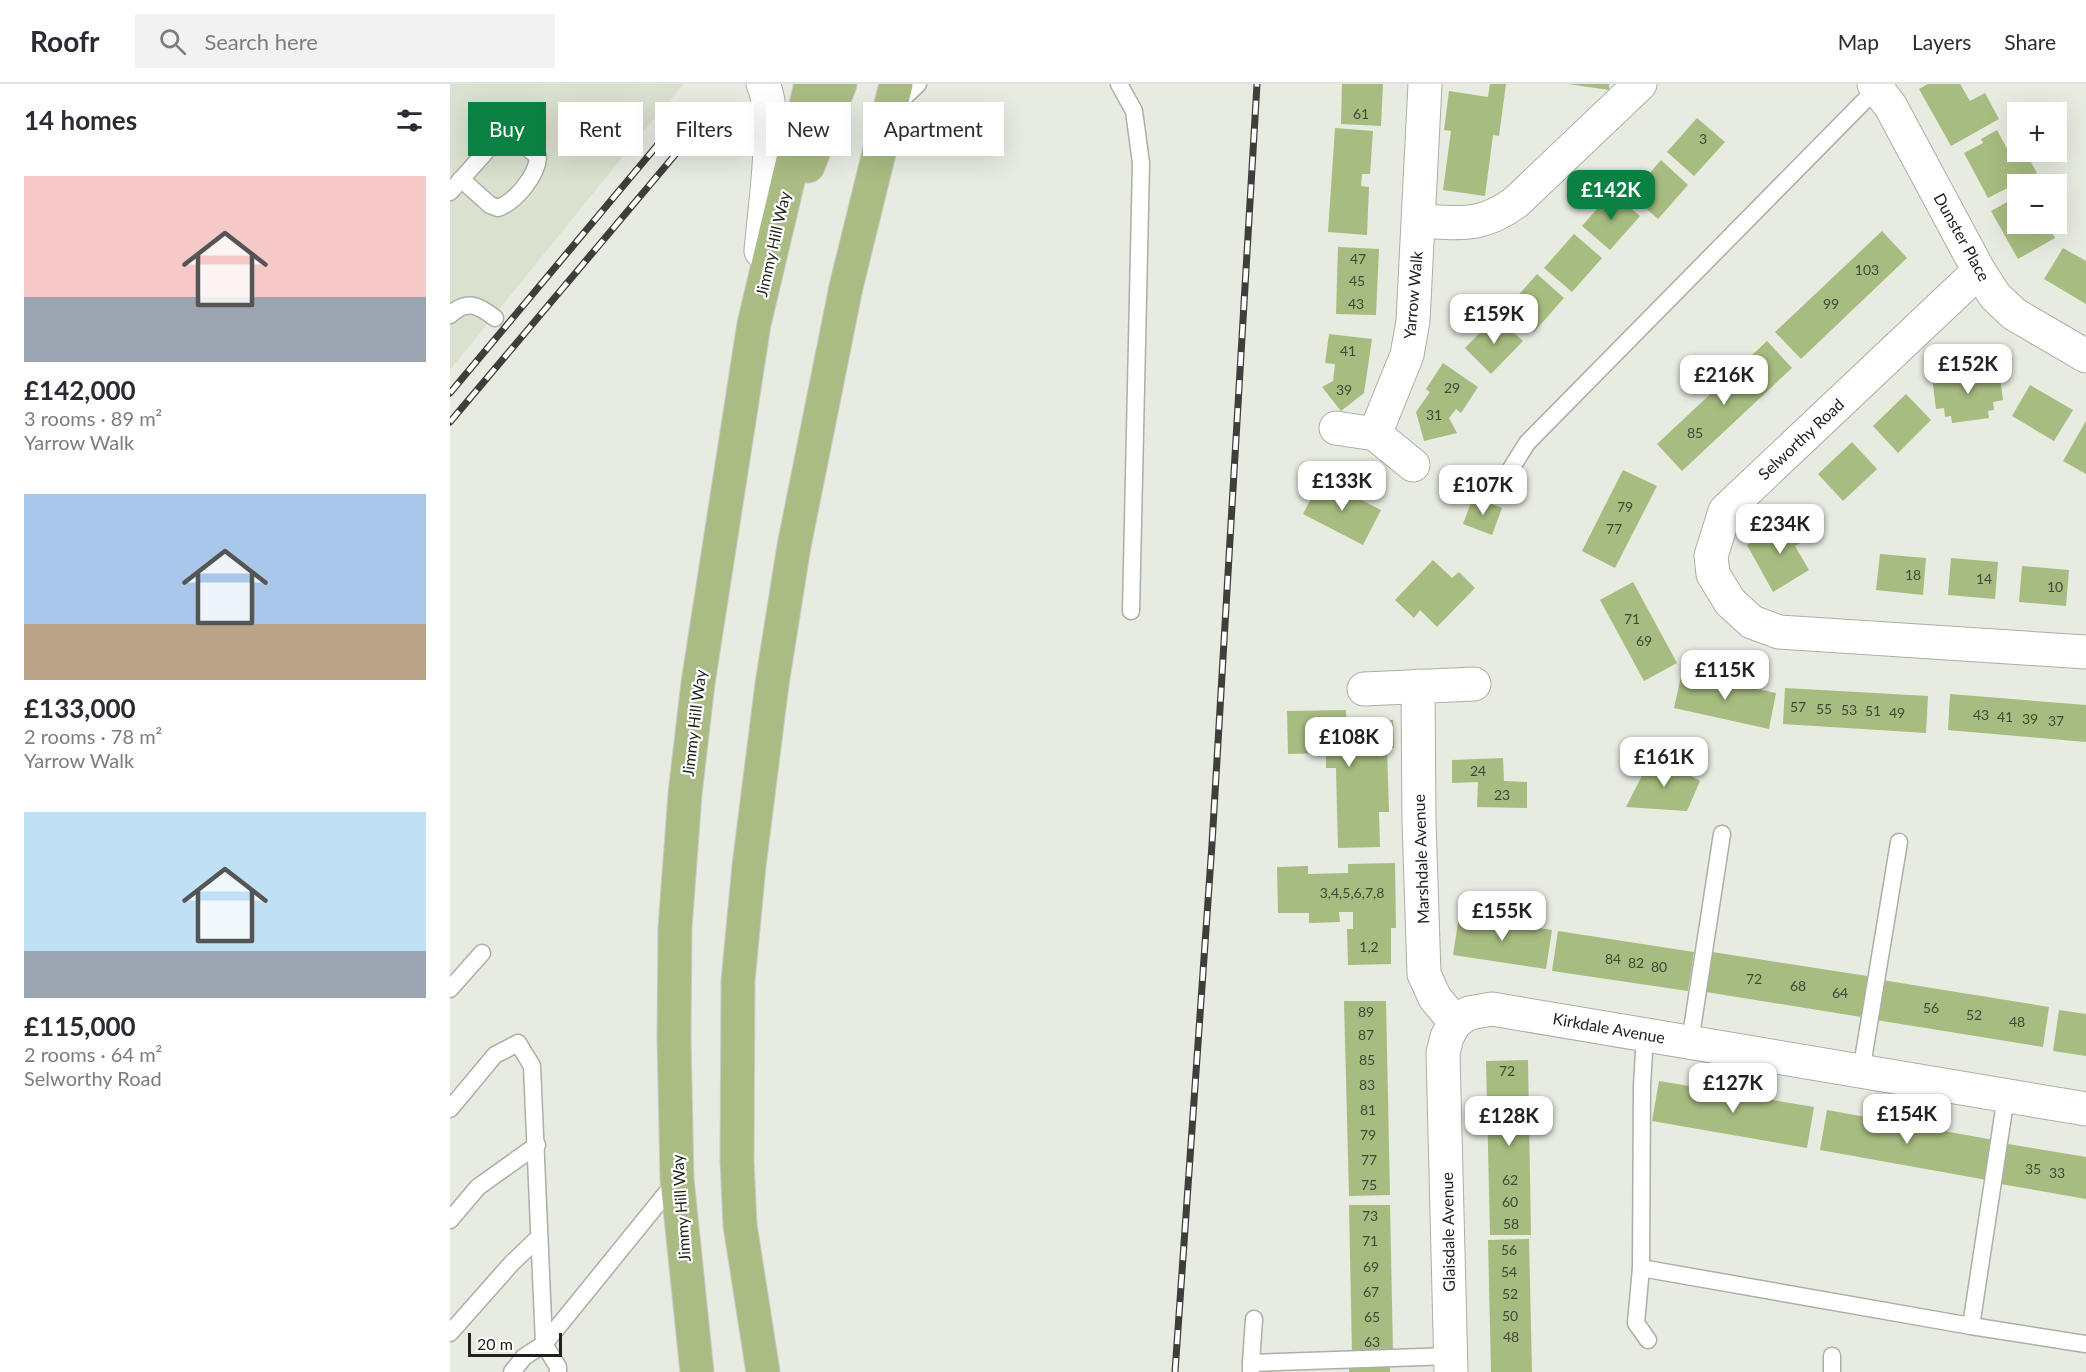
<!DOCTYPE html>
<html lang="en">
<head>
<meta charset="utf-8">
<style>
  body { margin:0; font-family:Lato,sans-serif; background:#f2f2f3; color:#2b2b33; height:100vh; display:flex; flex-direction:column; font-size:22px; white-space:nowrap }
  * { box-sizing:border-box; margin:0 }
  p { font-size:20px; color:#7c7c81 }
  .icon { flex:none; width:33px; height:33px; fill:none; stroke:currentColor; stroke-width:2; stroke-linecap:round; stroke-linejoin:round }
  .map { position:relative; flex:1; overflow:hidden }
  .panel { display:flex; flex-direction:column; background:#fff; width:450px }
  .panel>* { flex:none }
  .hud { position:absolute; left:18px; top:18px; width:570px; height:54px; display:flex; gap:12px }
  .tools { position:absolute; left:1557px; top:18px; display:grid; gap:12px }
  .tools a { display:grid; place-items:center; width:60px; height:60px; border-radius:0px; background:#fff; box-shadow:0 6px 24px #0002; font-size:30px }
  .scale { position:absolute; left:18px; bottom:15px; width:94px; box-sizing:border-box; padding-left:6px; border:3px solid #20211d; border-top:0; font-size:16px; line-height:21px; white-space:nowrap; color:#20211d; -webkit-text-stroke:4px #fff; paint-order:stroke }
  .price { position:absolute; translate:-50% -51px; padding:0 14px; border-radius:12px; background:#fff; color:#222; font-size:20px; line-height:39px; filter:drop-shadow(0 2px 3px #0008) }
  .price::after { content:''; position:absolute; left:50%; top:36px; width:18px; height:14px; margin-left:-9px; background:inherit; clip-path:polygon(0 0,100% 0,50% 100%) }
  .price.on { background:#0b8043; color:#fff }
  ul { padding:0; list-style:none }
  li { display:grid; align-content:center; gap:12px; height:318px; padding:0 24px }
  li span { display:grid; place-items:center; height:186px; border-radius:0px; color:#555 }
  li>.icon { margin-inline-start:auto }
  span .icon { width:108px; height:108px; fill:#fffc; stroke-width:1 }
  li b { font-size:26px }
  h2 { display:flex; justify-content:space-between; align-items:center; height:72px; padding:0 24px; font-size:26px }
  .tag { padding:0 21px; border-radius:0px; background:#fff; box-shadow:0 6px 24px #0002; font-size:21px; line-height:54px }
  .tag.on { background:#0b8043; color:#fff }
  header { display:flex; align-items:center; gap:36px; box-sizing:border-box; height:84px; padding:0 30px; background:#fff; border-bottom:2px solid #e1e1e2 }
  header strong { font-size:28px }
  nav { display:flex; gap:33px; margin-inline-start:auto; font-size:21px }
  .search { width:420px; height:54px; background:#f2f2f3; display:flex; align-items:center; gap:15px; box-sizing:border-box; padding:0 21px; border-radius:0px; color:#7c7c81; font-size:22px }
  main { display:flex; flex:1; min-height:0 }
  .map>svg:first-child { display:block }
</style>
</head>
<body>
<header>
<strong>Roofr</strong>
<div class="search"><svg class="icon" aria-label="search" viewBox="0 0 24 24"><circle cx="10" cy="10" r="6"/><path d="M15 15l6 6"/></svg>Search here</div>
<nav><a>Map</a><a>Layers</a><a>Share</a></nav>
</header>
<main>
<section class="panel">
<h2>14 homes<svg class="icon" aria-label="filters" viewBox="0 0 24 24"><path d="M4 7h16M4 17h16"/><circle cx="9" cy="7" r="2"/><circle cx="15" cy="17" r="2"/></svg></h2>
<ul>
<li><span style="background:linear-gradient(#f6c9c9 65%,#9aa5b1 0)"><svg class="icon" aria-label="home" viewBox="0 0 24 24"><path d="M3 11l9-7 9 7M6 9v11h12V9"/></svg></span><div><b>£142,000</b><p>3 rooms · 89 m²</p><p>Yarrow Walk</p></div></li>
<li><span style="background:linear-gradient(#a9c7e8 70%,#b9a48a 0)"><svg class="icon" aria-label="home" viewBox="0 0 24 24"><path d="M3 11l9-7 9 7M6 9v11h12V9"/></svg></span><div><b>£133,000</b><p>2 rooms · 78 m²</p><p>Yarrow Walk</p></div></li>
<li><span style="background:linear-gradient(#bfe0f5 75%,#9aa5b1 0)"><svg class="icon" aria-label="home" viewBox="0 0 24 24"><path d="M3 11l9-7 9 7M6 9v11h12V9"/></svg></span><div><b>£115,000</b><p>2 rooms · 64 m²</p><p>Selworthy Road</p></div></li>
</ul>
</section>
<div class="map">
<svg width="1636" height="1288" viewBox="0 0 1636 1288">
  <rect width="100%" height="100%" fill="#e7ebe0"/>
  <path fill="#dae1cf" d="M 0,0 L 234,0 L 191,50 L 0,286 Z"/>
  <g fill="#a7bc80">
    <path d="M 892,0 L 933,0 L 931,42 L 891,40 Z"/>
    <path d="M 1040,0 L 1056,0 L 1049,52 L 1043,51 L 1035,112 L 993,106 L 1001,47 L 994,46 L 999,7 L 1038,13 Z"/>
    <path d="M 1118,0 L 1159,0 L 1159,6 Z"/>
    <path d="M 1478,0 L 1510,0 L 1520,17 L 1535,9 L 1549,35 L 1501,62 L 1469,5 Z"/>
    <path d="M 1247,34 L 1275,58 L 1244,92 L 1217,68 Z"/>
    <path d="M 885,44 L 923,47 L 920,90 L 912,90 L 911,102 L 919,103 L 917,151 L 878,148 Z"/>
    <path d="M 1547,46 L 1561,72 L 1575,68 L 1587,89 L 1538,114 L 1514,69 L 1533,59 L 1531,55 Z"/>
    <path d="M 1211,76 L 1238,101 L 1208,135 L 1181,111 Z"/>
    <path d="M 1162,108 L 1190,132 L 1160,166 L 1132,142 Z"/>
    <path d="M 1568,112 L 1568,140 L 1597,140 L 1605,154 L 1568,175 L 1541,127 Z"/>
    <path d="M 1432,147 L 1457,174 L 1351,275 L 1325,248 Z"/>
    <path d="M 1124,150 L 1152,174 L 1122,208 L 1094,184 Z"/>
    <path d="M 888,163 L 929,165 L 926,231 L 886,230 Z"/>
    <path d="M 1613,164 L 1636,177 L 1636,220 L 1594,195 Z"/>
    <path d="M 1087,190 L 1114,214 L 1084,248 L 1057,224 Z"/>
    <path d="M 1046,232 L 1073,257 L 1041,290 L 1015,264 Z"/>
    <path d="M 879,250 L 922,255 L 914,309 L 891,327 L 872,303 L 883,297 L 885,280 L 875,279 Z"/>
    <path d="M 1317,257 L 1342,284 L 1232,387 L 1207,360 Z"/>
    <path d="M 993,279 L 1028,303 L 1011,329 L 1006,325 L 999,334 L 1007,349 L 974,357 L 966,328 L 980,308 L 976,305 Z"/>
    <path d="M 1549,285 L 1553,316 L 1543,318 L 1544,326 L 1538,327 L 1539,334 L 1502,339 L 1501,332 L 1495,333 L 1494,324 L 1486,325 L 1482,293 Z"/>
    <path d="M 1580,301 L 1623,326 L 1604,357 L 1562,332 Z"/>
    <path d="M 1456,310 L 1481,336 L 1448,369 L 1423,342 Z"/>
    <path d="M 1636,337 L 1636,390 L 1613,377 Z"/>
    <path d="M 1402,358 L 1427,385 L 1393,417 L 1368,390 Z"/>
    <path d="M 1173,386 L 1207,402 L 1165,484 L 1132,467 Z"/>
    <path d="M 871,395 L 931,426 L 913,461 L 853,430 Z"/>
    <path d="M 1023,413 L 1052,424 L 1042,451 L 1013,440 Z"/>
    <path d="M 1346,434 L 1358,454 L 1345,462 L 1359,486 L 1323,508 L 1297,461 Z"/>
    <path d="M 1430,470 L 1476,474 L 1473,511 L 1426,506 Z"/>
    <path d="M 1501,474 L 1548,478 L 1545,515 L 1498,511 Z"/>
    <path d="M 983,476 L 1002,494 L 1009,488 L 1025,504 L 987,543 L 970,526 L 964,534 L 945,516 Z"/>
    <path d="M 1572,482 L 1619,486 L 1616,522 L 1569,518 Z"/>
    <path d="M 1183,498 L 1227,579 L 1194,597 L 1150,516 Z"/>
    <path d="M 1232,588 L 1326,609 L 1319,645 L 1224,624 Z"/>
    <path d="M 1335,604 L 1478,612 L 1476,649 L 1333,640 Z"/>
    <path d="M 1500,610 L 1636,621 L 1636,658 L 1498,646 Z"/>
    <path d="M 896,626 L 896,637 L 943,636 L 944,664 L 937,664 L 939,728 L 929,728 L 930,763 L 888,764 L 886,684 L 876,684 L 876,669 L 838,670 L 837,627 Z"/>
    <path d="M 1053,674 L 1054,697 L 1077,698 L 1077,724 L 1027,723 L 1028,698 L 1002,699 L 1002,676 Z"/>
    <path d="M 1201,674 L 1225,683 L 1250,697 L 1237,727 L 1176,723 Z"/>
    <path d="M 945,779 L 946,844 L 941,844 L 941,880 L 898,881 L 897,845 L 903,845 L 903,828 L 889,828 L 890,838 L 859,839 L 859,829 L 828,829 L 827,783 L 858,782 L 858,790 L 898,789 L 898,780 Z"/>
    <path d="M 1009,832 L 1102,846 L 1096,885 L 1003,871 Z"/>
    <path d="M 1108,847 L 1244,868 L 1238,907 L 1102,887 Z"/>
    <path d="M 1256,867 L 1424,893 L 1417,934 L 1250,907 Z"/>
    <path d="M 1432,896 L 1599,923 L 1593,963 L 1426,936 Z"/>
    <path d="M 894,917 L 936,917 L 940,1111 L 899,1112 Z"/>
    <path d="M 1609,926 L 1636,930 L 1636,972 L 1603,967 Z"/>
    <path d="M 1078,976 L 1081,1151 L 1040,1151 L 1036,977 Z"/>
    <path d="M 1209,997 L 1364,1023 L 1357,1064 L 1202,1037 Z"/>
    <path d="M 1377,1026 L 1544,1056 L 1537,1096 L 1370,1066 Z"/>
    <path d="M 1552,1059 L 1636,1073 L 1636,1115 L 1545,1099 Z"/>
    <path d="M 899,1121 L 940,1121 L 943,1268 L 902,1269 Z"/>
    <path d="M 1079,1155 L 1082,1288 L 1041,1288 L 1038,1156 Z"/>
    <path d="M 940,1280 L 940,1288 L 899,1288 L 899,1281 Z"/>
  </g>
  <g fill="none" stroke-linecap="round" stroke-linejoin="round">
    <defs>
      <g id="service">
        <path d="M 669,0 L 684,27 L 691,79 L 681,527"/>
        <path d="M 447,20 L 468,0"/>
        <path d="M 0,108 L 47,55 L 70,57 L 88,73 C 87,92 65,118 48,124 L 40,121 L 11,95"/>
        <path d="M 0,231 C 17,215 28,221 45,234"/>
        <path d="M 1052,399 L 1077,359 L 1428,3"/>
        <path d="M 0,905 L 32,869"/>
        <path d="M 1195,950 L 1192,1002 L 1191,1184 L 1186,1239 L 1198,1256"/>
        <path d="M 1240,958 L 1272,750"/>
        <path d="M 1411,988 L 1449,758"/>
        <path d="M 0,1025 L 45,971 L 68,959 L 82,982 L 94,1260 L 108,1283 L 108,1288"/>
        <path d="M 0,1136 L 28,1103 L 87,1061"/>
        <path d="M 1191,1184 L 1521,1242 L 1556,1012"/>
        <path d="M 1521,1242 L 1636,1260"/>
        <path d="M 0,1249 L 61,1180 L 89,1153"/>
        <path d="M 1382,1272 L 1382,1288"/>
        <path d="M 801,1279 L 804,1235"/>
        <path d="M 62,1288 L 74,1273 L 94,1260 L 227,1096"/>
        <path d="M 801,1288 L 801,1279 L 1001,1272"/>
      </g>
      <g id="minor">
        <path d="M 1424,0 L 1441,23 L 1529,187 L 1545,212 L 1564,230 L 1636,272"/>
        <path d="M 969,137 C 1010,139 1031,144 1066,118 L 1190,0"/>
        <path d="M 311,167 C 314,128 329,33 313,0"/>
        <path d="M 1529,187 L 1275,427 L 1261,472 L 1263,490 L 1280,518 L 1302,538 L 1329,548 L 1636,568"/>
        <path d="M 886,344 L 925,350 L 963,381"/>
        <path d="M 925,350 L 957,271 L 963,237 L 975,0"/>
        <path d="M 968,602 L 969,737 L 974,890 L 985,914 L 1005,938"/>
        <path d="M 914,605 L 1024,600"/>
        <path d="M 1005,938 L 1019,929 L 1042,925 L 1636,1025"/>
        <path d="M 1001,1288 L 993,969 L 997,953 L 1005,938"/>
      </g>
      <g id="trunk">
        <path d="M 358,82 L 390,0"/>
        <path d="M 247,1288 L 227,1095 L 224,954 L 225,844 L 235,710 L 248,599 L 304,240 L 361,0"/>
        <path d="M 313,1288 L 290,1141 L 287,1077 L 288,897 L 299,782 L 322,600 L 344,462 L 396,203 L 446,0"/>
      </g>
    </defs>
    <use href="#service" stroke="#abafa5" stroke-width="19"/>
    <use href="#minor" stroke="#abafa5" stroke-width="35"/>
    <use href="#trunk" stroke="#c9cac9" stroke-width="35"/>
    <use href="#service" stroke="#fff" stroke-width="16"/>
    <use href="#minor" stroke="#fff" stroke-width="33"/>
    <use href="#trunk" stroke="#aabc84" stroke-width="33"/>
    <defs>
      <g id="rail">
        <path d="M 0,309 L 220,46"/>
        <path d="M 0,338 L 235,59"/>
        <path d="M 725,1288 L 762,760 L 807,0"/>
      </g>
    </defs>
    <use href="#rail" stroke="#3e3f3a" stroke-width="7"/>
    <use href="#rail" stroke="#fff" stroke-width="4.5" stroke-dasharray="14" stroke-linecap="butt"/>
  </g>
  <g text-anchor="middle" stroke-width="4.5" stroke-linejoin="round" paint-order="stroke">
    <g font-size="14" fill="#424836">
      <text x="911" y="35">61</text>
      <text x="1253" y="60">3</text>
      <text x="908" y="180">47</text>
      <text x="1417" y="191">103</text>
      <text x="907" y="202">45</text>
      <text x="906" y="225">43</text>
      <text x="1381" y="225">99</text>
      <text x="898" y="272">41</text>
      <text x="1002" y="309">29</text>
      <text x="894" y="311">39</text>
      <text x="984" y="336">31</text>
      <text x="1245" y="354">85</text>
      <text x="1175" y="428">79</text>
      <text x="1164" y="450">77</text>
      <text x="1463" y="496">18</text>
      <text x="1534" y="500">14</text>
      <text x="1605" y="508">10</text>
      <text x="1182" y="540">71</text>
      <text x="1194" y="562">69</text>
      <text x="1348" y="628">57</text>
      <text x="1374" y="630">55</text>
      <text x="1399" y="631">53</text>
      <text x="1423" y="632">51</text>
      <text x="1447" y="634">49</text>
      <text x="1531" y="636">43</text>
      <text x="1555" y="638">41</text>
      <text x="1580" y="640">39</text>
      <text x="1606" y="642">37</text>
      <text x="1028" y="692">24</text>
      <text x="1052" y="716">23</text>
      <text x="902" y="814">3,4,5,6,7,8</text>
      <text x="919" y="868">1,2</text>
      <text x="1163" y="880">84</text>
      <text x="1186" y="884">82</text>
      <text x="1209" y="888">80</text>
      <text x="1304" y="900">72</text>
      <text x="1348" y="907">68</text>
      <text x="1390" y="914">64</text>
      <text x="1481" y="929">56</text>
      <text x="916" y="933">89</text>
      <text x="1524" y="936">52</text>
      <text x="1567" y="943">48</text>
      <text x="916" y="956">87</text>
      <text x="917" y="981">85</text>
      <text x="1057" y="992">72</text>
      <text x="917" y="1006">83</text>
      <text x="918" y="1031">81</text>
      <text x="918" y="1056">79</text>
      <text x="919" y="1081">77</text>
      <text x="1583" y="1090">35</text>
      <text x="1607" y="1094">33</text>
      <text x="1060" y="1101">62</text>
      <text x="919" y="1106">75</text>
      <text x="1060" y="1123">60</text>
      <text x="920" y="1137">73</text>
      <text x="1061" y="1145">58</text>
      <text x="920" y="1162">71</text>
      <text x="1059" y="1171">56</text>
      <text x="921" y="1188">69</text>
      <text x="1059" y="1193">54</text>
      <text x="921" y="1213">67</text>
      <text x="1060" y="1215">52</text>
      <text x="1060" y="1237">50</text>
      <text x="922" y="1238">65</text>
      <text x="1061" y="1258">48</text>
      <text x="922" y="1263">63</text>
    </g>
    <g font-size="16" fill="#20211d" stroke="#fff">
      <text transform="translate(1512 153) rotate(61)" y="6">Dunster Place</text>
      <text transform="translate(323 160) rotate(-77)" y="6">Jimmy Hill Way</text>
      <text transform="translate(963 211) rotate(-85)" y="6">Yarrow Walk</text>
      <text transform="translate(1351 355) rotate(-43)" y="6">Selworthy Road</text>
      <text transform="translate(244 639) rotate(-83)" y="6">Jimmy Hill Way</text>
      <text transform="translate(971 775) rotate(-92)" y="6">Marshdale Avenue</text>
      <text transform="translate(1159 944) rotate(10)" y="6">Kirkdale Avenue</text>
      <text transform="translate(231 1124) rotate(-94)" y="6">Jimmy Hill Way</text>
      <text transform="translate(998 1148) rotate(-91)" y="6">Glaisdale Avenue</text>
    </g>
  </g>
</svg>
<div class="tools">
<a>+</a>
<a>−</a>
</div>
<div class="scale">20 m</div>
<b class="price on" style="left:1161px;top:137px">£142K</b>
<b class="price" style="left:1044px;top:261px">£159K</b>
<b class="price" style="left:1518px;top:311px">£152K</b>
<b class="price" style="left:1274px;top:322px">£216K</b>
<b class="price" style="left:892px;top:428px">£133K</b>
<b class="price" style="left:1033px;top:432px">£107K</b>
<b class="price" style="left:1330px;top:471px">£234K</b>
<b class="price" style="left:1275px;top:617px">£115K</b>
<b class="price" style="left:899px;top:684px">£108K</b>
<b class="price" style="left:1214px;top:704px">£161K</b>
<b class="price" style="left:1052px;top:858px">£155K</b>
<b class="price" style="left:1283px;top:1030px">£127K</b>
<b class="price" style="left:1457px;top:1061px">£154K</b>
<b class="price" style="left:1059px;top:1063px">£128K</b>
<div class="hud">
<a class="tag on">Buy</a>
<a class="tag">Rent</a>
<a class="tag">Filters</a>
<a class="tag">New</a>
<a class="tag">Apartment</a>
</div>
</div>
</main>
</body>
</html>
